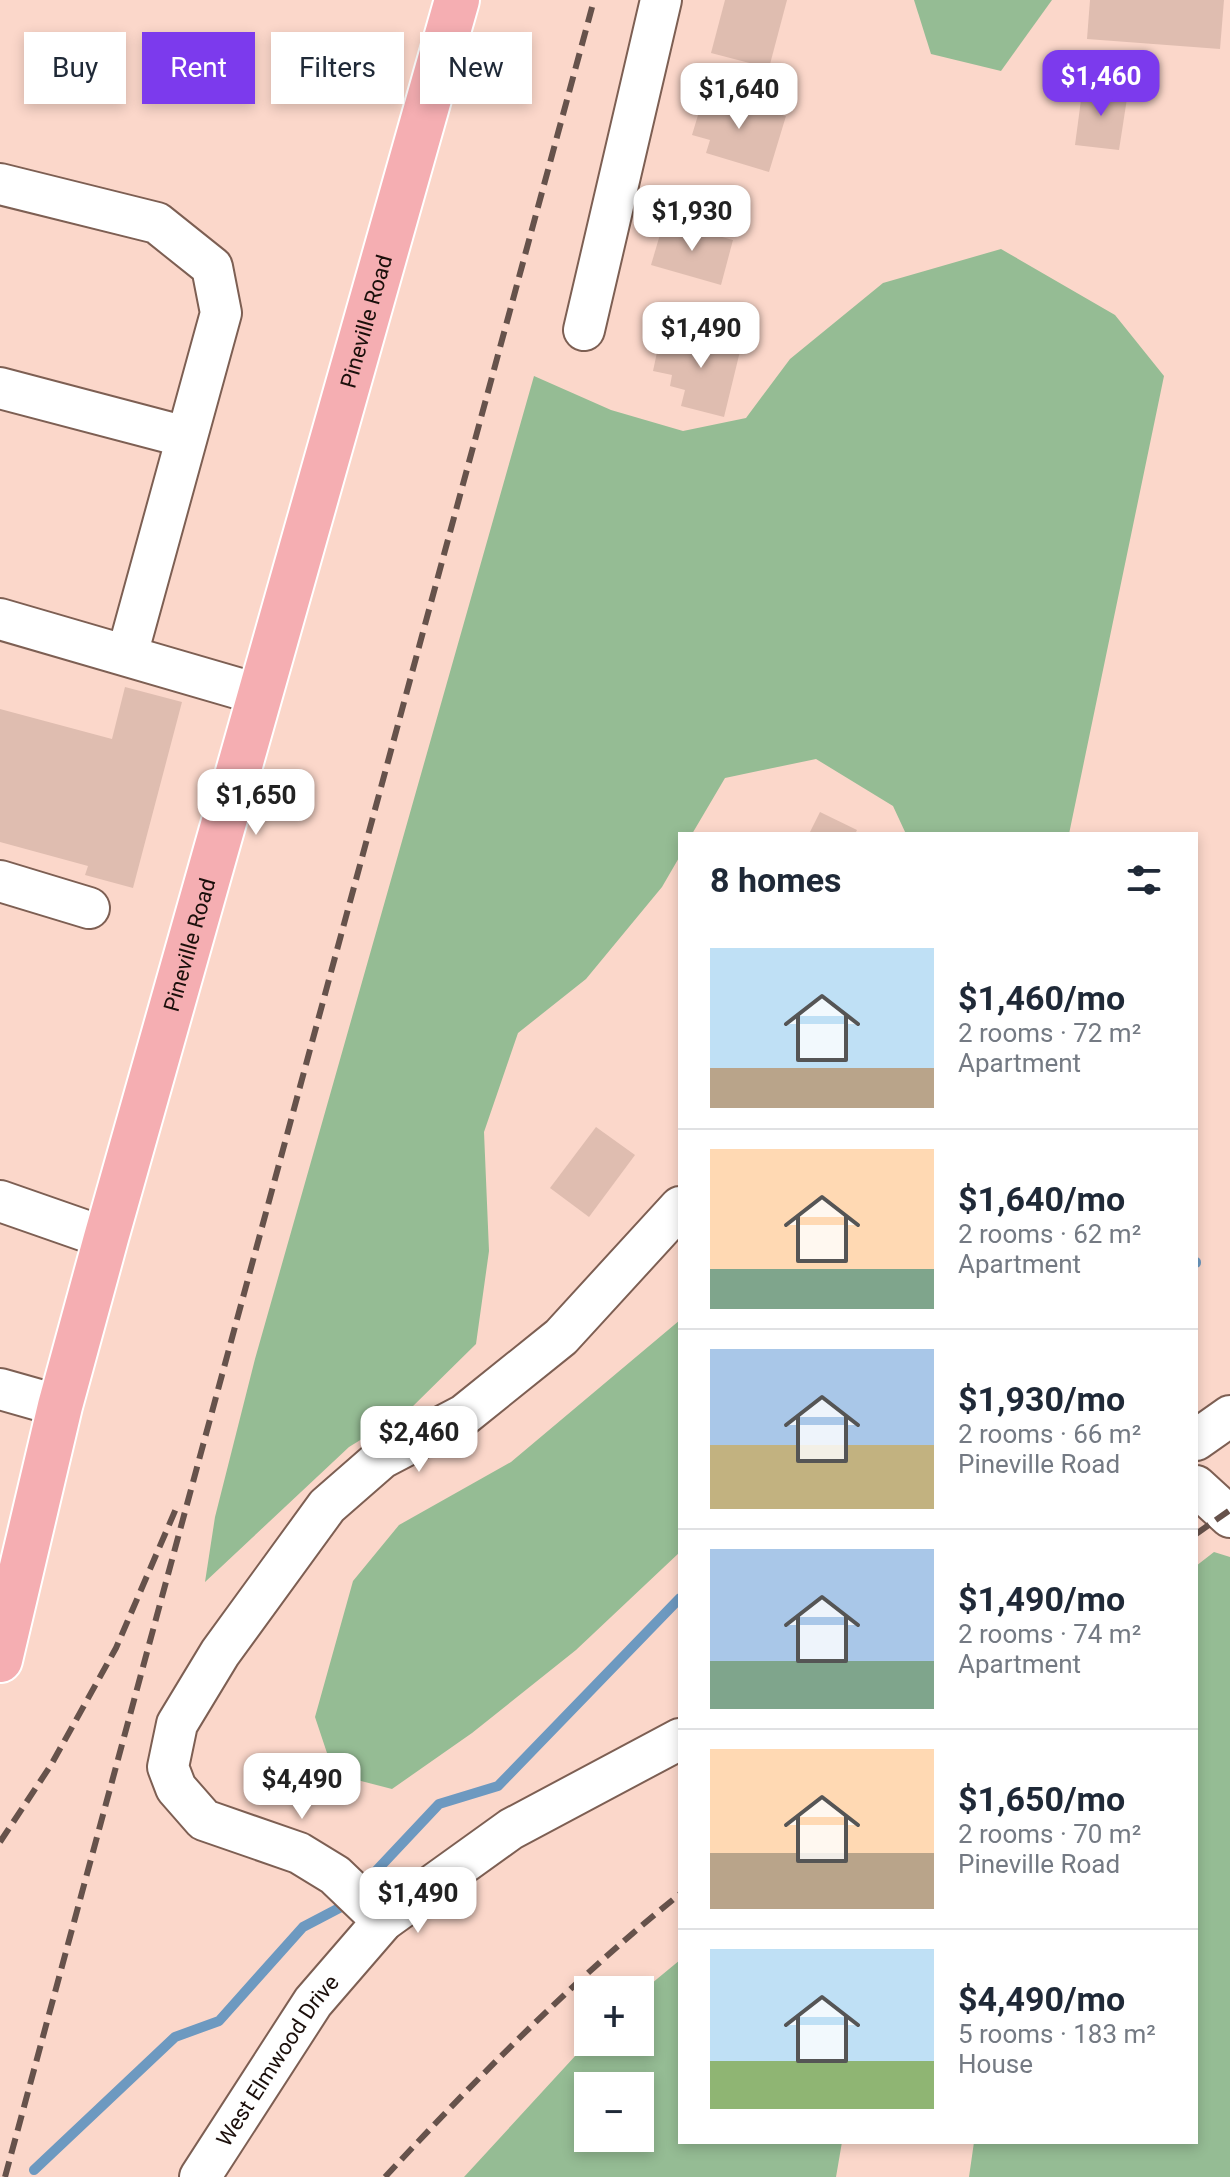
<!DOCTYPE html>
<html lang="en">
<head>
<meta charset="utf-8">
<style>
  body { margin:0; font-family:Roboto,sans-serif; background:#f6f6f7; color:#1f2937; height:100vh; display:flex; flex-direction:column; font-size:30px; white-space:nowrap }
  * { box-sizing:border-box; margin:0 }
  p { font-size:26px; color:#747a83 }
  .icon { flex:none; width:44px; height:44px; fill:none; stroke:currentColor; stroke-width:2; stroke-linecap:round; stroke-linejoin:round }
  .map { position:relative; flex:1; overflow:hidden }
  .drawer { position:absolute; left:678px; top:832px; width:520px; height:1312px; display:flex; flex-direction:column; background:#fff; border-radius:0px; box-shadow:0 4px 12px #0003 }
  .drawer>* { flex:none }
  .top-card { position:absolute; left:24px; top:32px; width:534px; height:72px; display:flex; gap:16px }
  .controls { position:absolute; left:574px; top:1976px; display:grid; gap:16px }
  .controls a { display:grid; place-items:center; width:80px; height:80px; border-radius:0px; background:#fff; box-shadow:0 4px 12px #0003; font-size:40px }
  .price { position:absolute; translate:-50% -68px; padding:0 18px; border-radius:16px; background:#fff; color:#222; font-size:26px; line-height:52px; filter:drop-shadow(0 2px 4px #0008) }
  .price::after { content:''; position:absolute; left:50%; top:48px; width:24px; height:18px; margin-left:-12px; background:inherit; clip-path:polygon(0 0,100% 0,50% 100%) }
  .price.active { background:#7c3aed; color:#fff }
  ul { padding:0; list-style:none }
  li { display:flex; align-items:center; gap:24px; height:200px; padding:0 32px }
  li+li { border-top:2px solid #e0e1e3 }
  li span { display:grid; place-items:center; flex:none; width:224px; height:160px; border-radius:0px; color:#555 }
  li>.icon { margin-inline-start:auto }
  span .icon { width:96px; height:96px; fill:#fffc; stroke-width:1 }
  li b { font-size:34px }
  h2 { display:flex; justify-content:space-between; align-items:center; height:96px; padding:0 32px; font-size:34px }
  .pill { padding:0 28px; border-radius:0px; background:#fff; box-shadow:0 4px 12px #0003; font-size:28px; line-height:72px }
  .pill.active { background:#7c3aed; color:#fff }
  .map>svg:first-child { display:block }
</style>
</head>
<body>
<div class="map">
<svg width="1230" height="2177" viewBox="0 0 1230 2177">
  <rect width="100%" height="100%" fill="#fbd7ca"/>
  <g fill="#95bc94" fill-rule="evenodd">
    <path d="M 914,0 L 1052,0 L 1001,71 L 931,54 Z"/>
    <path d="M 1001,249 L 1115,315 L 1164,376 L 1069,834 L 906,834 L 893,806 L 816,759 L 725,778 L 692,834 L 680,834 L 680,856 L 662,887 L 586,979 L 518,1033 L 484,1132 L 489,1251 L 476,1344 L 409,1410 L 349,1447 L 205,1582 L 215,1517 L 255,1359 L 534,376 L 611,410 L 683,431 L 746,418 L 790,359 L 883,283 Z"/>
    <path d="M 680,1320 L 680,1552 L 576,1650 L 472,1733 L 392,1789 L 334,1774 L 315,1717 L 353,1581 L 399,1525 L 511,1462 Z"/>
    <path d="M 1214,1552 L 1230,1557 L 1230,2177 L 969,2177 L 974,2142 L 1196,2142 L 1196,1566 Z"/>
    <path d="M 680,1960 L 680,2142 L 842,2142 L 836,2177 L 464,2177 L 588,2042 L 640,2042 L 640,1993 ZM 588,2086 L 640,2086 L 640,2138 L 588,2138 Z"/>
  </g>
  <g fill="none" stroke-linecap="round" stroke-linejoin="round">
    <g stroke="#6d99c0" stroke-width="10">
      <path d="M 1196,1263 L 1196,1262"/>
      <path d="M 376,1871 L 439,1804 L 498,1786 L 680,1598"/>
      <path d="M 34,2170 L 175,2037 L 219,2021 L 303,1927 L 345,1905"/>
    </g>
  </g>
  <g fill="#dfbdb0">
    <path d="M 725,0 L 787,0 L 769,68 L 711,53 Z"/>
    <path d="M 1090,0 L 1224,0 L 1220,49 L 1087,39 Z"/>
    <path d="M 1083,85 L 1128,92 L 1119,150 L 1075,145 Z"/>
    <path d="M 705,92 L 786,116 L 769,172 L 706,153 L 710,140 L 692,135 Z"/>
    <path d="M 664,221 L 733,240 L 721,285 L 651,265 Z"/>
    <path d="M 688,330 L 742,343 L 724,417 L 681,406 L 685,390 L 670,386 L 672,375 L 653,371 L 659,343 L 683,349 Z"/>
    <path d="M 125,687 L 182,702 L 133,888 L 85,875 L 88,866 L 0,842 L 0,709 L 112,739 Z"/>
    <path d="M 820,812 L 857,830 L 855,834 L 809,834 Z"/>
    <path d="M 596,1127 L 635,1155 L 589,1217 L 550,1188 Z"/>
  </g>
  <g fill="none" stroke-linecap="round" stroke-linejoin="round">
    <defs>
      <g id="minor">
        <path d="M 0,184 L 157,223 L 212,267 L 221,313 L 127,655"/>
        <path d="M 584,330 L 661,0"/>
        <path d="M 0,388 L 186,437"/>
        <path d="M 0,619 L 261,695"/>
        <path d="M 0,881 L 89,908"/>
        <path d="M 0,1201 L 106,1238"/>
        <path d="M 0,1389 L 60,1406"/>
        <path d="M 1196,1440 L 1230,1416"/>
        <path d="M 1196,1486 L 1230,1517"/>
        <path d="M 383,1921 L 335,1875 L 299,1853 L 204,1820 L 176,1788 L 168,1767 L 177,1724 L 220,1653 L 327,1506 L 382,1458 L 464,1415 L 561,1337 L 680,1207"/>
        <path id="s1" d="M 200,2177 L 313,2002 L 383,1921 L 511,1829 L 680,1739"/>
      </g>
      <g id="major">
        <path id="s2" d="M 0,1660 L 60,1406 L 106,1238 L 457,0"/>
      </g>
    </defs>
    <use href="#minor" stroke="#7d5f53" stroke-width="44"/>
    <use href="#major" stroke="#fff" stroke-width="48"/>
    <use href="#minor" stroke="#fff" stroke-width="40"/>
    <use href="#major" stroke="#f5aeb2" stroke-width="44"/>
    <g stroke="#66524b" stroke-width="6" stroke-dasharray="16 8" stroke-linecap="butt">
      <path d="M 1196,1534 L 1230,1510"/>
      <path d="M 0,1842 L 51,1765 L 116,1648 L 178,1504"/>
      <path d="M 5,2177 L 594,0"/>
      <path d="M 385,2177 C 478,2077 573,1980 680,1894"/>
    </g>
  </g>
  <g text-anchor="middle" stroke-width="8" stroke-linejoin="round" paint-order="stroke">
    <g font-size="22" fill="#1b0f0b" stroke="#fff">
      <text dy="8" stroke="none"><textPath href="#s2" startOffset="1388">Pineville Road</textPath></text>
      <text dy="8" stroke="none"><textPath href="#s2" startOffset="740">Pineville Road</textPath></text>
      <text dy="8" stroke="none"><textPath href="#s1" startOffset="140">West Elmwood Drive</textPath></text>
    </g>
  </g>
</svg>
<div class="controls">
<a>+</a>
<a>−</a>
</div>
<b class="price active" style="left:1101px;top:118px">$1,460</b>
<b class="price" style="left:739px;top:131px">$1,640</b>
<b class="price" style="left:692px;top:253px">$1,930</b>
<b class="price" style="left:701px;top:370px">$1,490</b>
<b class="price" style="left:256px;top:837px">$1,650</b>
<b class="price" style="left:419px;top:1474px">$2,460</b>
<b class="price" style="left:302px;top:1821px">$4,490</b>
<b class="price" style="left:418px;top:1935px">$1,490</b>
<div class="top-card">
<a class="pill">Buy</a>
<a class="pill active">Rent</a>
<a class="pill">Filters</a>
<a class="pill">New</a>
</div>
<section class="drawer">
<h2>8 homes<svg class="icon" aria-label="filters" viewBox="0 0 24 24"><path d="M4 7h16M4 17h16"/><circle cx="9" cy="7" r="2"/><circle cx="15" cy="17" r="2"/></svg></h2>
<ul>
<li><span style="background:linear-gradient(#bfe0f5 75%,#b9a48a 0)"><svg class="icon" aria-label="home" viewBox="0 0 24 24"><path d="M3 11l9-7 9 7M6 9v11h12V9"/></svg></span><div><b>$1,460/mo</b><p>2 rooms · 72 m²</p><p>Apartment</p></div></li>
<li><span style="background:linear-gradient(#ffd9b3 75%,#7fa58c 0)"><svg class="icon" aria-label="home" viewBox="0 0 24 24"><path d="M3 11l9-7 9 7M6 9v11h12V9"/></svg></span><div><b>$1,640/mo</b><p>2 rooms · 62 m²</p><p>Apartment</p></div></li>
<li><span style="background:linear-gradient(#a9c7e8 60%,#c2b280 0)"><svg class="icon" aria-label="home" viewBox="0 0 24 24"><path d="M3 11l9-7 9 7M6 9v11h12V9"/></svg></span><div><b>$1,930/mo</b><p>2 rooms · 66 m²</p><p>Pineville Road</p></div></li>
<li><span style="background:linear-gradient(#a9c7e8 70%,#7fa58c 0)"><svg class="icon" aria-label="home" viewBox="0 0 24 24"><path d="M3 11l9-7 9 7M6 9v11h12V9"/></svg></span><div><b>$1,490/mo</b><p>2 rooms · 74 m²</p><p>Apartment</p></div></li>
<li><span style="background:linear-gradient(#ffd9b3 65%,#b9a48a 0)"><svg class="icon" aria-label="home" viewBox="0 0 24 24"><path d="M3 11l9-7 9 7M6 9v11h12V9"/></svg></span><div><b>$1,650/mo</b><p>2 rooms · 70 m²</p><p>Pineville Road</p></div></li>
<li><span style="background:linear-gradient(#bfe0f5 70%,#8fb573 0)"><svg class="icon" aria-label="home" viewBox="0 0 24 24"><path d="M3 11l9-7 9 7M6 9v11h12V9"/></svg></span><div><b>$4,490/mo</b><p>5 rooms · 183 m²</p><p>House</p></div></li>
</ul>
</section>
</div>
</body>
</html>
